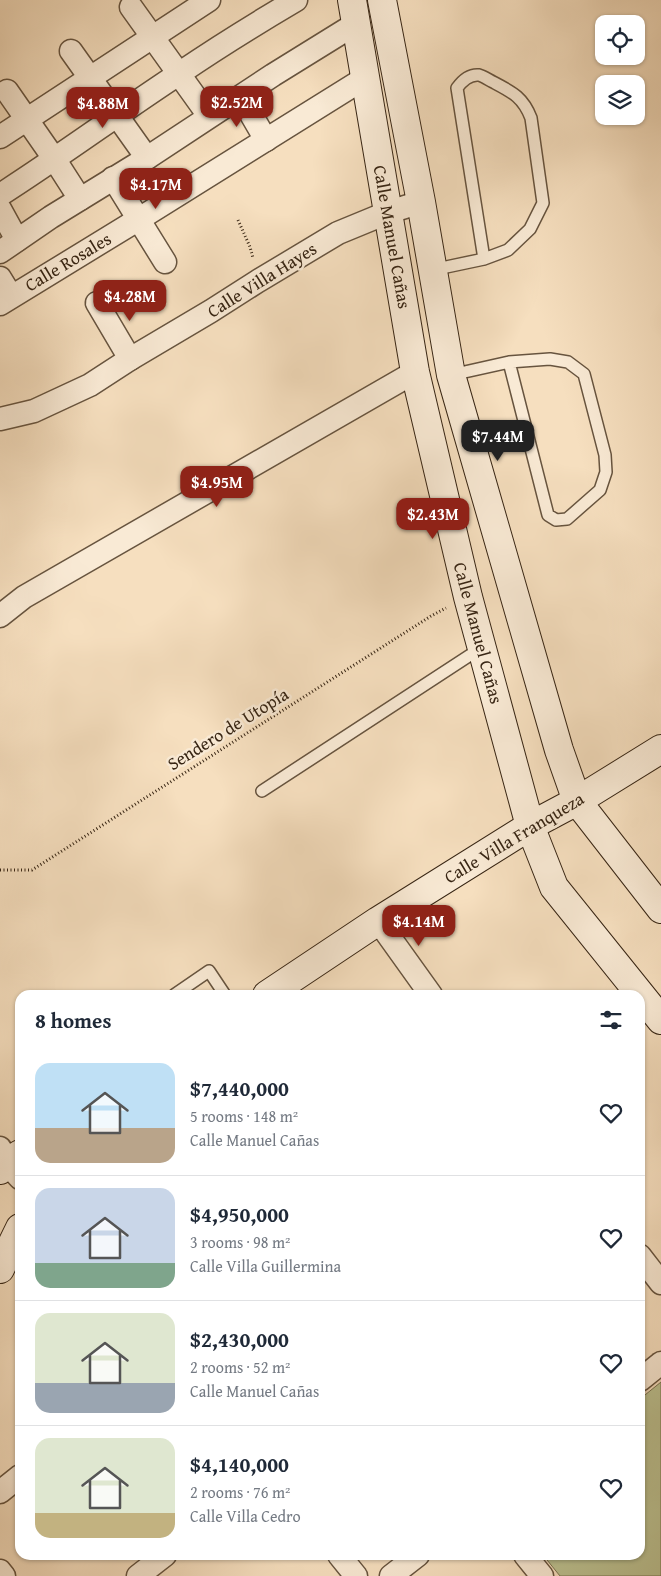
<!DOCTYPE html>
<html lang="en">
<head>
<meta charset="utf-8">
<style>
  body { margin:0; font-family:"Gentium Book Plus",serif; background:#f2f2f3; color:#1f2937; height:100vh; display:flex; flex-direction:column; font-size:19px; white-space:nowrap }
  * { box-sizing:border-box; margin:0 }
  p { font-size:16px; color:#747a83 }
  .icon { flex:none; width:28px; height:28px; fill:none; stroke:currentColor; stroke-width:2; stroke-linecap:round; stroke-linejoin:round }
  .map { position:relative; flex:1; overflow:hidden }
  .details { position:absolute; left:15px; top:990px; width:630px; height:570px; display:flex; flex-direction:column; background:#fff; border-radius:15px; box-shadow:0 1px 4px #0004 }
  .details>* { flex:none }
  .fabs { position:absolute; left:595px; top:15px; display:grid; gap:10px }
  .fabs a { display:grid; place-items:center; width:50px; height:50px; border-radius:10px; background:#fff; box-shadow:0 1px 4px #0004; font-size:25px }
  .price { position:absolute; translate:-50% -42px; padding:0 11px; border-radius:10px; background:#8f2418; color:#fff; font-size:16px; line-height:32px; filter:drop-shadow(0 1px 2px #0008) }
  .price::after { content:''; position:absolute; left:50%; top:30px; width:15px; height:11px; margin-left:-8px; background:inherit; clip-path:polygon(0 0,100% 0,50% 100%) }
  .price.on { background:#222; color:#fff }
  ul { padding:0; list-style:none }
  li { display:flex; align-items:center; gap:15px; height:125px; padding:0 20px }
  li+li { border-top:1px solid #e0e1e3 }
  li span { display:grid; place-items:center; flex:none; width:140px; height:100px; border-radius:15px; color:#555 }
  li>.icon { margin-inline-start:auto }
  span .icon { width:60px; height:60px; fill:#fffc; stroke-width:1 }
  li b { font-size:21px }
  h2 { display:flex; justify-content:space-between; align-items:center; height:60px; padding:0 20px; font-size:21px }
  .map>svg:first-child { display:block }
</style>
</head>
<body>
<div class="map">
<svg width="661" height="1576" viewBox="0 0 661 1576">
  <rect width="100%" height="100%" fill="#f6dfbf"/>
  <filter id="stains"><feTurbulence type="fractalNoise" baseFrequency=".004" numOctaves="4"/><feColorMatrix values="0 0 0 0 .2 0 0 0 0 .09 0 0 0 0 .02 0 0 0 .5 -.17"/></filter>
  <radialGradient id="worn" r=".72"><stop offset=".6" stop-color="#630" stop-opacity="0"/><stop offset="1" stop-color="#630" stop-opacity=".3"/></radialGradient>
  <path fill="#bcc292" stroke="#7a7453" d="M 661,1382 L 661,1576 L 560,1576 L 543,1555 L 640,1555 L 640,1399 Z"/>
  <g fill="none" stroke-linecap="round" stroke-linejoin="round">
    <defs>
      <g id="lane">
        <path d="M 432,270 L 484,259 L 508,250 L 530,229 L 543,203 L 531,118 C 523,97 512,92 493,82 C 489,80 483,76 479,75 C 469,74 462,81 457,88 L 484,259"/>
        <path d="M 451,375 L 509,362 L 550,359 L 568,362 L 584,374 L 605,455 L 606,472 L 600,490 L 567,519 L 556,520 L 548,515 L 509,362"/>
        <path d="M 262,791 L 481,648"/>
        <path d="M 174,995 L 209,971 L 225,995"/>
      </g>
      <g id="street">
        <path d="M 131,7 L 209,116"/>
        <path d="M 71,51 L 147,158"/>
        <path d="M 7,91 L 55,160 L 80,199"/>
        <path d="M 241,97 L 266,140"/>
        <path d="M 0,137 L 209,0"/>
        <path d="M 113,178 L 165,262"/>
        <path d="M 0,195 C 61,156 119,113 180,73 C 218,47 257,23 296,0"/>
        <path d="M 0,209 L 17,240"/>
        <path d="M 0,252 L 51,217 L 147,158 L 273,75 L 357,23"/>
        <path d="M 0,278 L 11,296"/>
        <path d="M 97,303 L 130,359"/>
        <path d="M 0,304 L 139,219 L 365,78"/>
        <path d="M 0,419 L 34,411 L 90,385 L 130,359 L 211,311 L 258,281 L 338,233 L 389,212 L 421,202"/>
        <path d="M 0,616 L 24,597 L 415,372"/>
        <path d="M 378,921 L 431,995"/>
        <path d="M 0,1148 L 6,1163 L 20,1178"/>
        <path d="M 640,1256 L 661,1283"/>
        <path d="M 640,1380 L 661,1363"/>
        <path d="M 0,1492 L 20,1476"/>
        <path d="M 339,1555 L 356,1576"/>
        <path d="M 525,1555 L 542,1576"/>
        <path d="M 0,1571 L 4,1576"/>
        <path d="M 138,1576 L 165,1555"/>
        <path d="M 391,1576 L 418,1555"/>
      </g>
      <g id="secondary">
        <path d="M 352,0 L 415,372 L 468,597 L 530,826 L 554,887 L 661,1020"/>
        <path d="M 382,0 L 421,202 L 451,375 L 559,750 L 577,801 L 661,909"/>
        <path d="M 267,995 L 378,921 L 530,826 L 577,801 L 661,749"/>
        <path d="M 0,1170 L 6,1163 L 20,1154"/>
        <path d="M 0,1269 L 20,1228"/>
      </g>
    </defs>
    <use href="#lane" stroke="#67543f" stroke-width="14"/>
    <use href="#street" stroke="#67543f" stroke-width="25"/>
    <use href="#secondary" stroke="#372514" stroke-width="30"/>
    <g stroke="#372514" stroke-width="3" stroke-dasharray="1 2.5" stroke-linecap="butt">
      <path d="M 238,220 L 250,247 L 253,258"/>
      <path d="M 0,870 L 32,870 L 431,616 L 446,608"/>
    </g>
    <use href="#lane" stroke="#f9ead5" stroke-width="11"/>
    <use href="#street" stroke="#f9ead5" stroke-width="22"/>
    <use href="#secondary" stroke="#f9ead5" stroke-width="28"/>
  </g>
  <g text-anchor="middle" stroke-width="5" stroke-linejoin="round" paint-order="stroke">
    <g font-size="18" fill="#372514" stroke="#f9ead5">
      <text transform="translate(392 237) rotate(80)" y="6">Calle Manuel Cañas</text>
      <text transform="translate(68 262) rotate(-31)" y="6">Calle Rosales</text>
      <text transform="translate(262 280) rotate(-32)" y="6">Calle Villa Hayes</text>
      <text transform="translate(478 633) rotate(75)" y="6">Calle Manuel Cañas</text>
      <text transform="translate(228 729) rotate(-32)" y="6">Sendero de Utopía</text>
      <text transform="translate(514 838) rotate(-31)" y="6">Calle Villa Franqueza</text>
    </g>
  </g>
  <rect width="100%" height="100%" filter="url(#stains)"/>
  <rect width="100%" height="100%" fill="url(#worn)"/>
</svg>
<div class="fabs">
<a><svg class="icon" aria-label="locate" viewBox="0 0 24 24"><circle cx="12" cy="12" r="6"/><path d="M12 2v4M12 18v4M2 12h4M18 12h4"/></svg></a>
<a><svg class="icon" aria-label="layers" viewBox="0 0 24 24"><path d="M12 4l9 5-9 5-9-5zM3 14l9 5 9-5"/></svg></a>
</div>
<b class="price" style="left:237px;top:128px">$2.52M</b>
<b class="price" style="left:103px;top:129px">$4.88M</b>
<b class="price" style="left:156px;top:210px">$4.17M</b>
<b class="price" style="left:130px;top:322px">$4.28M</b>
<b class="price on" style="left:498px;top:462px">$7.44M</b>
<b class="price" style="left:217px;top:508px">$4.95M</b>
<b class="price" style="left:433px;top:540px">$2.43M</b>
<b class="price" style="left:419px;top:947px">$4.14M</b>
<section class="details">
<h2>8 homes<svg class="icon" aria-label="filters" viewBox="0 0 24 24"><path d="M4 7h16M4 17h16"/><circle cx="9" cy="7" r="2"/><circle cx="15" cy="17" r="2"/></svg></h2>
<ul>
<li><span style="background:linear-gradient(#bfe0f5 65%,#b9a48a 0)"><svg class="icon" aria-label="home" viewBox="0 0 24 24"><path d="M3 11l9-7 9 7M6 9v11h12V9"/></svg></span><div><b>$7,440,000</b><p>5 rooms · 148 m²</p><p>Calle Manuel Cañas</p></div><svg class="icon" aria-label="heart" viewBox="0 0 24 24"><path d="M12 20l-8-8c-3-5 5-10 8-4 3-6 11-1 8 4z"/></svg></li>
<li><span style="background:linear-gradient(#c9d6e8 75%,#7fa58c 0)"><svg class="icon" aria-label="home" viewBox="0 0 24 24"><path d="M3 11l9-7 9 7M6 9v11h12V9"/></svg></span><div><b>$4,950,000</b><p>3 rooms · 98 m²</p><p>Calle Villa Guillermina</p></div><svg class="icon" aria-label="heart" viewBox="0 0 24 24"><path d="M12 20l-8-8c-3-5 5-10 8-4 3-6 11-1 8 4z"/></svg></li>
<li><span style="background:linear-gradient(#dfe7d0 70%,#9aa5b1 0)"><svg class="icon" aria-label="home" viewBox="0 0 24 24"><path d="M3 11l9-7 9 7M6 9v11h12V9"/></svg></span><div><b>$2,430,000</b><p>2 rooms · 52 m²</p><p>Calle Manuel Cañas</p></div><svg class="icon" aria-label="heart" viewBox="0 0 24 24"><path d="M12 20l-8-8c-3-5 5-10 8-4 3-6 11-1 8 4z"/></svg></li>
<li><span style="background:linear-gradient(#dfe7d0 75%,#c2b280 0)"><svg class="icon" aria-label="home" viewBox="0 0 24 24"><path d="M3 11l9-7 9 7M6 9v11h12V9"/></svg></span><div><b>$4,140,000</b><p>2 rooms · 76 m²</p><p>Calle Villa Cedro</p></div><svg class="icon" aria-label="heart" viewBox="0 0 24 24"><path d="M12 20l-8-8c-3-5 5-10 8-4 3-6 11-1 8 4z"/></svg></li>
</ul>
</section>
</div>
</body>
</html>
